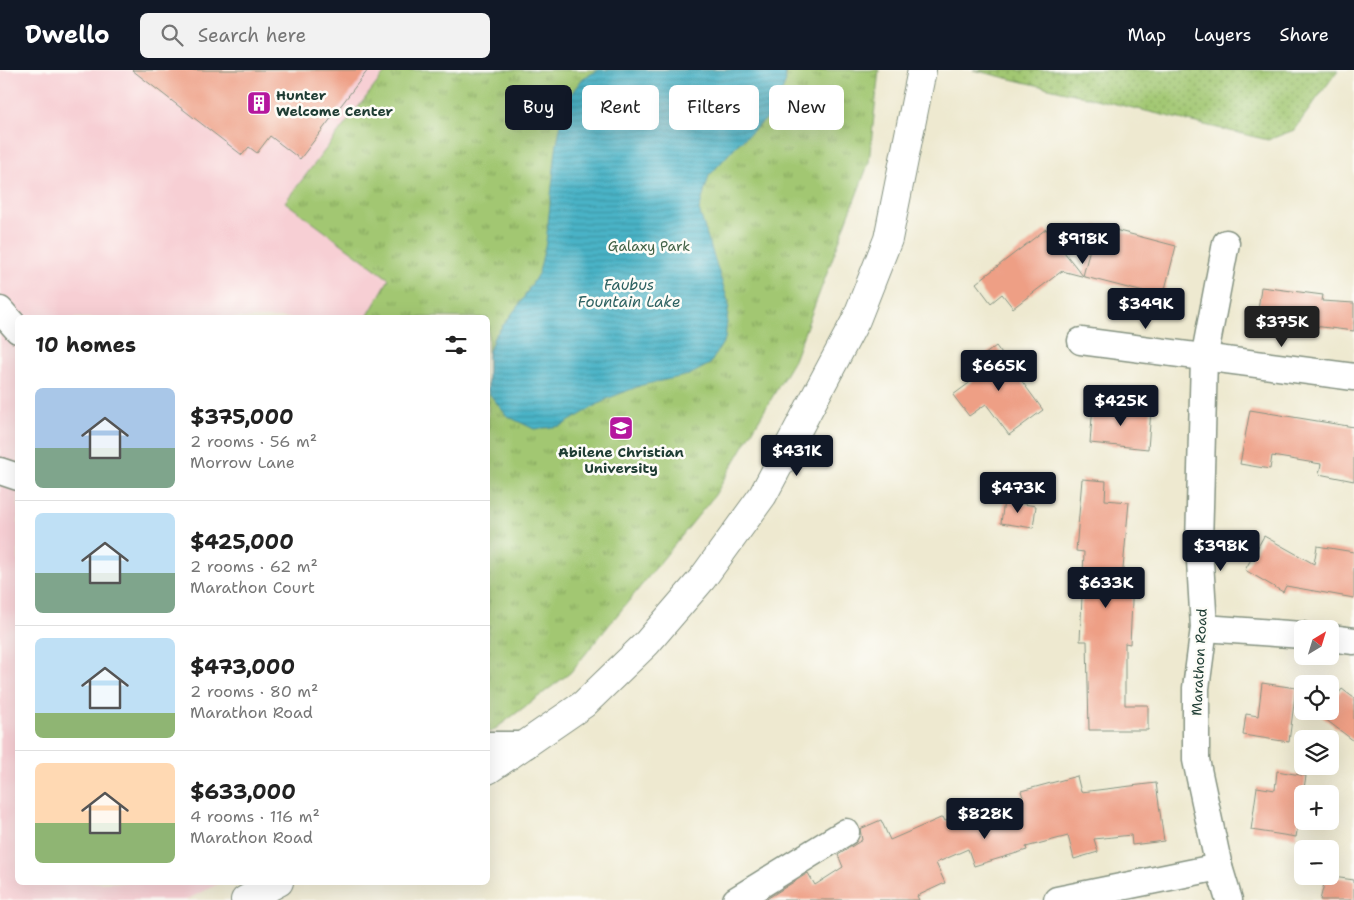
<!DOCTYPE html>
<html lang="en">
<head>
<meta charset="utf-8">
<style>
  body { margin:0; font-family:"Shantell Sans",sans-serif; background:#f2f2f2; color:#222; height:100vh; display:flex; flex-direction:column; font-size:19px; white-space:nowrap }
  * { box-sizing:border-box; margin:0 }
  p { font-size:16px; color:#767676 }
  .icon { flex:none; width:28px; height:28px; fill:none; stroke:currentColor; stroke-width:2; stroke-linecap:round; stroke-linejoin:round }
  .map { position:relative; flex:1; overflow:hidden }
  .side { position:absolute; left:15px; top:245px; width:475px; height:570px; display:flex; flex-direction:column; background:#fff; border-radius:8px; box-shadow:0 5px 20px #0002 }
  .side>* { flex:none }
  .banner { position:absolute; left:505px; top:15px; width:475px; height:45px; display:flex; gap:10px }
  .needle { width:32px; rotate:38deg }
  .fabs { position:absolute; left:1294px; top:550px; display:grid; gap:10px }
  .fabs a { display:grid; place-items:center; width:45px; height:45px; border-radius:8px; background:#fff; box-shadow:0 5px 20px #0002; font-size:25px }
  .price { position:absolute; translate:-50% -42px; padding:0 11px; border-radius:5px; background:#111827; color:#fff; font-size:16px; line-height:32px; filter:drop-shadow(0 1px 2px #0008) }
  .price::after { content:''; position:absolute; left:50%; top:30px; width:15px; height:11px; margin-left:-8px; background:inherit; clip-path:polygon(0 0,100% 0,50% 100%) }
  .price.current { background:#222; color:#fff }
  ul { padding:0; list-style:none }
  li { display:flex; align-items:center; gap:15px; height:125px; padding:0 20px }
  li+li { border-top:1px solid #e0e0e0 }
  li span { display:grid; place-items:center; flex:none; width:140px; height:100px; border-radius:8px; color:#555 }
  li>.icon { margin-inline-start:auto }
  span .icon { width:60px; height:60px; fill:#fffc; stroke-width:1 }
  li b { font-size:21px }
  h2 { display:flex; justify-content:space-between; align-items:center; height:60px; padding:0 20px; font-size:21px }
  .tag { padding:0 18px; border-radius:8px; background:#fff; box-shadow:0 5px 20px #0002; font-size:18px; line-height:45px }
  .tag.current { background:#111827; color:#fff }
  header { display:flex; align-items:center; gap:30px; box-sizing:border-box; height:70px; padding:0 25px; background:#111827; color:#fff }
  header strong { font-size:24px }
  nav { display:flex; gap:28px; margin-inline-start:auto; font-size:18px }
  .search { width:350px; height:45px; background:#f2f2f2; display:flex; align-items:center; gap:12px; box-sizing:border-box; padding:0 18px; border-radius:8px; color:#767676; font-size:19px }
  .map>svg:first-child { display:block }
</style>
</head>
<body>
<header>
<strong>Dwello</strong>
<div class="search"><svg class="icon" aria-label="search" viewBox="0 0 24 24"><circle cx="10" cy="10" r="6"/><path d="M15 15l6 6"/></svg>Search here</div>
<nav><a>Map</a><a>Layers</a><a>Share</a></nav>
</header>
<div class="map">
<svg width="1354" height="830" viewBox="0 0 1354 830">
  <defs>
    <pattern id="grass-dots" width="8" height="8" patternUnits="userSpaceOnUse" patternTransform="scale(1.25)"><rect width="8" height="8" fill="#a2c772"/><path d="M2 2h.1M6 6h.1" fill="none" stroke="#83a35e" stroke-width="1.8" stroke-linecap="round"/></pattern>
    <pattern id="park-tufts" width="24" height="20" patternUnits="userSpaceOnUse" patternTransform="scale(1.25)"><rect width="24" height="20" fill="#a2c772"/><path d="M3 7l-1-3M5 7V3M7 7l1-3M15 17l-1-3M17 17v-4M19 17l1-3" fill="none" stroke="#83a35e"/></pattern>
    <pattern id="water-rules" width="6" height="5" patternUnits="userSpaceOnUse" patternTransform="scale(1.25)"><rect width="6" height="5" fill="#49b3c7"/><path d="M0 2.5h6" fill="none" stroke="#3c93a2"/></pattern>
  </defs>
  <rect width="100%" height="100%" fill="#fdfcf7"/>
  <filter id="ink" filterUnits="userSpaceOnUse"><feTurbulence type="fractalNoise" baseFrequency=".02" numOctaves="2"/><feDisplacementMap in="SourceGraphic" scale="10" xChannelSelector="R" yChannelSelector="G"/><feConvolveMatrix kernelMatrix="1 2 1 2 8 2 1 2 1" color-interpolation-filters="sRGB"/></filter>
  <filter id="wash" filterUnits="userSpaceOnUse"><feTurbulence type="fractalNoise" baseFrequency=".0096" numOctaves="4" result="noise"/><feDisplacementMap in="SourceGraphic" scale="20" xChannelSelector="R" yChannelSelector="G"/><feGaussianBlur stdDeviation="1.12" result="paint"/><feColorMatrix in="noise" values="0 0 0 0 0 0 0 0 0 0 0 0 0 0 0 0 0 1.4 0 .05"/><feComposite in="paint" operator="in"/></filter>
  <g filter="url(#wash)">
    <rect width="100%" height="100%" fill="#eee9d0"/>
    <path fill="#f7cfd4" d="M 0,0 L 879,0 L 869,92 L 794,290 L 715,425 L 570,603 L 488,665 L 488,248 L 18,248 L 18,812 L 220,813 L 186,830 L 0,830 Z"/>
    <path fill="url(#grass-dots)" stroke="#608253" d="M 973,0 L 1338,0 L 1294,60 L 1268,70 Z"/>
    <path fill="url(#park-tufts)" stroke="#608253" d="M 387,0 L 879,0 L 869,92 L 794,290 L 715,425 L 570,603 L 491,662 L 488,662 L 488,248 L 367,247 L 389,209 L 285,132 Z"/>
    <path fill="url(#water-rules)" stroke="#34787e" d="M 599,0 L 785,0 L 786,11 L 773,43 L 736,76 L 709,106 L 699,140 L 729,234 L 725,269 L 710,294 L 689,305 L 642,315 L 609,328 L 561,356 L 534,359 L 507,346 L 488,322 L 488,284 L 494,267 L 521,232 L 539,202 L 546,172 L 556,79 L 565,32 L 583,8 Z"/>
    <g id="blocks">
      <g fill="#ee9f85">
        <path d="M 132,0 L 368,0 L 300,89 L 270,66 L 257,83 L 249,77 L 242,85 Z"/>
        <path d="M 1096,155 L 1176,176 L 1163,227 L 1062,201 L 1013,238 L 1002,224 L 991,233 L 976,213 L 1046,159 L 1083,206 Z"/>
        <path d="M 1261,217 L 1323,225 L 1322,231 L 1354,233 L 1354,261 L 1257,249 Z"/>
        <path d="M 996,276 L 1043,340 L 1009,365 L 986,334 L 969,346 L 953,325 L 976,308 L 968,297 Z"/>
        <path d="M 1093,335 L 1151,340 L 1148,379 L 1090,373 Z"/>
        <path d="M 1250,340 L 1354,357 L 1354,411 L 1319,404 L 1321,394 L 1272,386 L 1270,399 L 1240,394 Z"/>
        <path d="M 1082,409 L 1106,411 L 1105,430 L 1129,432 L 1122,510 L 1133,510 L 1130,574 L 1125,573 L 1125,635 L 1148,635 L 1148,660 L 1089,660 L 1087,571 L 1080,571 L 1084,482 L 1076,481 Z"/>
        <path d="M 1004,431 L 1036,436 L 1033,458 L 1001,453 Z"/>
        <path d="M 1264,466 L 1314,494 L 1317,476 L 1354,482 L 1354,528 L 1286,516 L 1283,522 L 1245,500 Z"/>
        <path d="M 1262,613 L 1296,618 L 1289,672 L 1243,665 L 1246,644 L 1258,646 Z"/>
        <path d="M 1342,619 L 1354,628 L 1354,671 L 1321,646 L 1325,641 L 1330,641 L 1330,635 Z"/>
        <path d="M 1277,701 L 1306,706 L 1296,767 L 1251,760 L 1257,717 L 1275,720 Z"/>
        <path d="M 1077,706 L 1081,722 L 1156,713 L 1164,771 L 1132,775 L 1131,765 L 1094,769 L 1098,782 L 1074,789 L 1068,766 L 1026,777 L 1027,780 L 974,796 L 968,779 L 936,793 L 945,813 L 917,826 L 919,830 L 765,830 L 808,803 L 815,815 L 843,797 L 838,785 L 862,770 L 860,759 L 881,750 L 890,770 L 943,747 L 945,751 L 1023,727 L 1021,721 Z"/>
        <path d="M 1326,806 L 1354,810 L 1354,830 L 1320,830 Z"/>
      </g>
    </g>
  </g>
  <g filter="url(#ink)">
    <use href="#blocks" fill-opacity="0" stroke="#869382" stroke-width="1"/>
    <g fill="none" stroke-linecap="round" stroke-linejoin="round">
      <defs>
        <g id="minor">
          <path d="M 1226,173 L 1204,289 L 1199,474 L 1204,558 L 1196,618 L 1196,690 L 1219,797 L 1229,830"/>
          <path d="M 0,240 L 18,260"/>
          <path d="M 1081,271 L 1354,307"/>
          <path d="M 0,401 L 18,407"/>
          <path d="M 1204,558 L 1302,565"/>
          <path d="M 1330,568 L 1354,571"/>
          <path d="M 488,675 L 526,675"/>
          <path d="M 736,830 L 846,762"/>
          <path d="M 1057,830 L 1219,797"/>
        </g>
        <g id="major">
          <path d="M 488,700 L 584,634 L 647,573 L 702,509 L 763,425 L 856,250 L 888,169 L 922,0"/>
          <path d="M 245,830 L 279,812"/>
        </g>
      </defs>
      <use href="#minor" stroke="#869382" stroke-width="29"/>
      <use href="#major" stroke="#869382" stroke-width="30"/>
      <use href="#minor" stroke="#fff" stroke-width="26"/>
      <use href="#major" stroke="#fff" stroke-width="28"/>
    </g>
  </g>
  <defs>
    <symbol id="building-square" viewBox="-11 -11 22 22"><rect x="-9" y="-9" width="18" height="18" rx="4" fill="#b5179e" stroke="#fdfcf7"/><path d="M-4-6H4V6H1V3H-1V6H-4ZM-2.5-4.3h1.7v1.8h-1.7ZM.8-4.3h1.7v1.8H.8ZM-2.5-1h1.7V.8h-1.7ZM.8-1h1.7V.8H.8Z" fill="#fff"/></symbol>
    <symbol id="university-square" viewBox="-11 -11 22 22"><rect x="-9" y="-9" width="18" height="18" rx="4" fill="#b5179e" stroke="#fdfcf7"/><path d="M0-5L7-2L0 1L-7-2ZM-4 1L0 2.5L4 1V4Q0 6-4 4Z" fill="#fff"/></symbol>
  </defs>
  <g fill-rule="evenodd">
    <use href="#building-square" x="245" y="19" width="28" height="28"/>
    <use href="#university-square" x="607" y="344" width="28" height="28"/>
  </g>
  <g text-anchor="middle" stroke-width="5" stroke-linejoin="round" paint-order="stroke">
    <g font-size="14" font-weight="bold" fill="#1f3d34" stroke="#fdfcf7" text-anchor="start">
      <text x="276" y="30">Hunter<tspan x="276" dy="16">Welcome Center</tspan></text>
      <text x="621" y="387" text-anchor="middle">Abilene Christian<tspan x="621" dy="16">University</tspan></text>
    </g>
    <g font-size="14" fill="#406044" stroke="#fdfcf7">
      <text x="649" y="181">Galaxy Park</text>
    </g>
    <g font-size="14" fill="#1f3d34" stroke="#fdfcf7">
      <text transform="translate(1199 592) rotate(-87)" y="5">Marathon Road</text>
    </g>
    <g font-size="15" font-style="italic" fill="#2c6060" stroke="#fdfcf7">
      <text x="629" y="220">Faubus<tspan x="629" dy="17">Fountain Lake</tspan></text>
    </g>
  </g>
</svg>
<div class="fabs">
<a><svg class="needle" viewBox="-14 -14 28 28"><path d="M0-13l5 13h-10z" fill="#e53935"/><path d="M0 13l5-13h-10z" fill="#767676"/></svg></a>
<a><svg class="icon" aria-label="locate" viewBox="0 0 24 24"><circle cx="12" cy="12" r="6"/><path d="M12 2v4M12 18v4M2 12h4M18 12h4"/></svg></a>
<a><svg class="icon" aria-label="layers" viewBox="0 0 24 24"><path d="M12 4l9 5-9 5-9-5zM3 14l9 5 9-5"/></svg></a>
<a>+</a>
<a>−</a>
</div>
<b class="price" style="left:1083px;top:195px">$918K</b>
<b class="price" style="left:1146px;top:260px">$349K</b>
<b class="price current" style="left:1282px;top:278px">$375K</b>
<b class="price" style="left:999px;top:322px">$665K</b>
<b class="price" style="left:1121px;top:357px">$425K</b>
<b class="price" style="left:797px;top:407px">$431K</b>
<b class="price" style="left:1018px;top:444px">$473K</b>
<b class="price" style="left:1221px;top:502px">$398K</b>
<b class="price" style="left:1106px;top:539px">$633K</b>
<b class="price" style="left:985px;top:770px">$828K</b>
<div class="banner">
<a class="tag current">Buy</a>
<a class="tag">Rent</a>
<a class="tag">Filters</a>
<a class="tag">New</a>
</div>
<section class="side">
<h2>10 homes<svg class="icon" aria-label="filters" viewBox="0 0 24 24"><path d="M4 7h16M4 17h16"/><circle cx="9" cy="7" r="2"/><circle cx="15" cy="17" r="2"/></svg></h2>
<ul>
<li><span style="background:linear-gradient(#a9c7e8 60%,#7fa58c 0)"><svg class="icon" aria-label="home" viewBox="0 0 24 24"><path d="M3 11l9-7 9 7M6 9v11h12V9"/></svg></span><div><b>$375,000</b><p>2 rooms · 56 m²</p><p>Morrow Lane</p></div></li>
<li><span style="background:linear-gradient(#bfe0f5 60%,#7fa58c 0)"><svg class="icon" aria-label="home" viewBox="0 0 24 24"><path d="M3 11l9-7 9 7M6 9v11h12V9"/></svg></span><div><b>$425,000</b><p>2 rooms · 62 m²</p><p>Marathon Court</p></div></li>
<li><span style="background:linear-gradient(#bfe0f5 75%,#8fb573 0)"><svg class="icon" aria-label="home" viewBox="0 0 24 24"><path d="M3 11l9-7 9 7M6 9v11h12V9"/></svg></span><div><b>$473,000</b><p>2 rooms · 80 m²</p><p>Marathon Road</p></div></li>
<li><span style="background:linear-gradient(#ffd9b3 60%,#8fb573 0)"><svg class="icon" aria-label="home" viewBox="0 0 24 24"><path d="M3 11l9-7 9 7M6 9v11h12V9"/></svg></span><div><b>$633,000</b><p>4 rooms · 116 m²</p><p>Marathon Road</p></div></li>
</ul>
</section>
</div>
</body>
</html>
